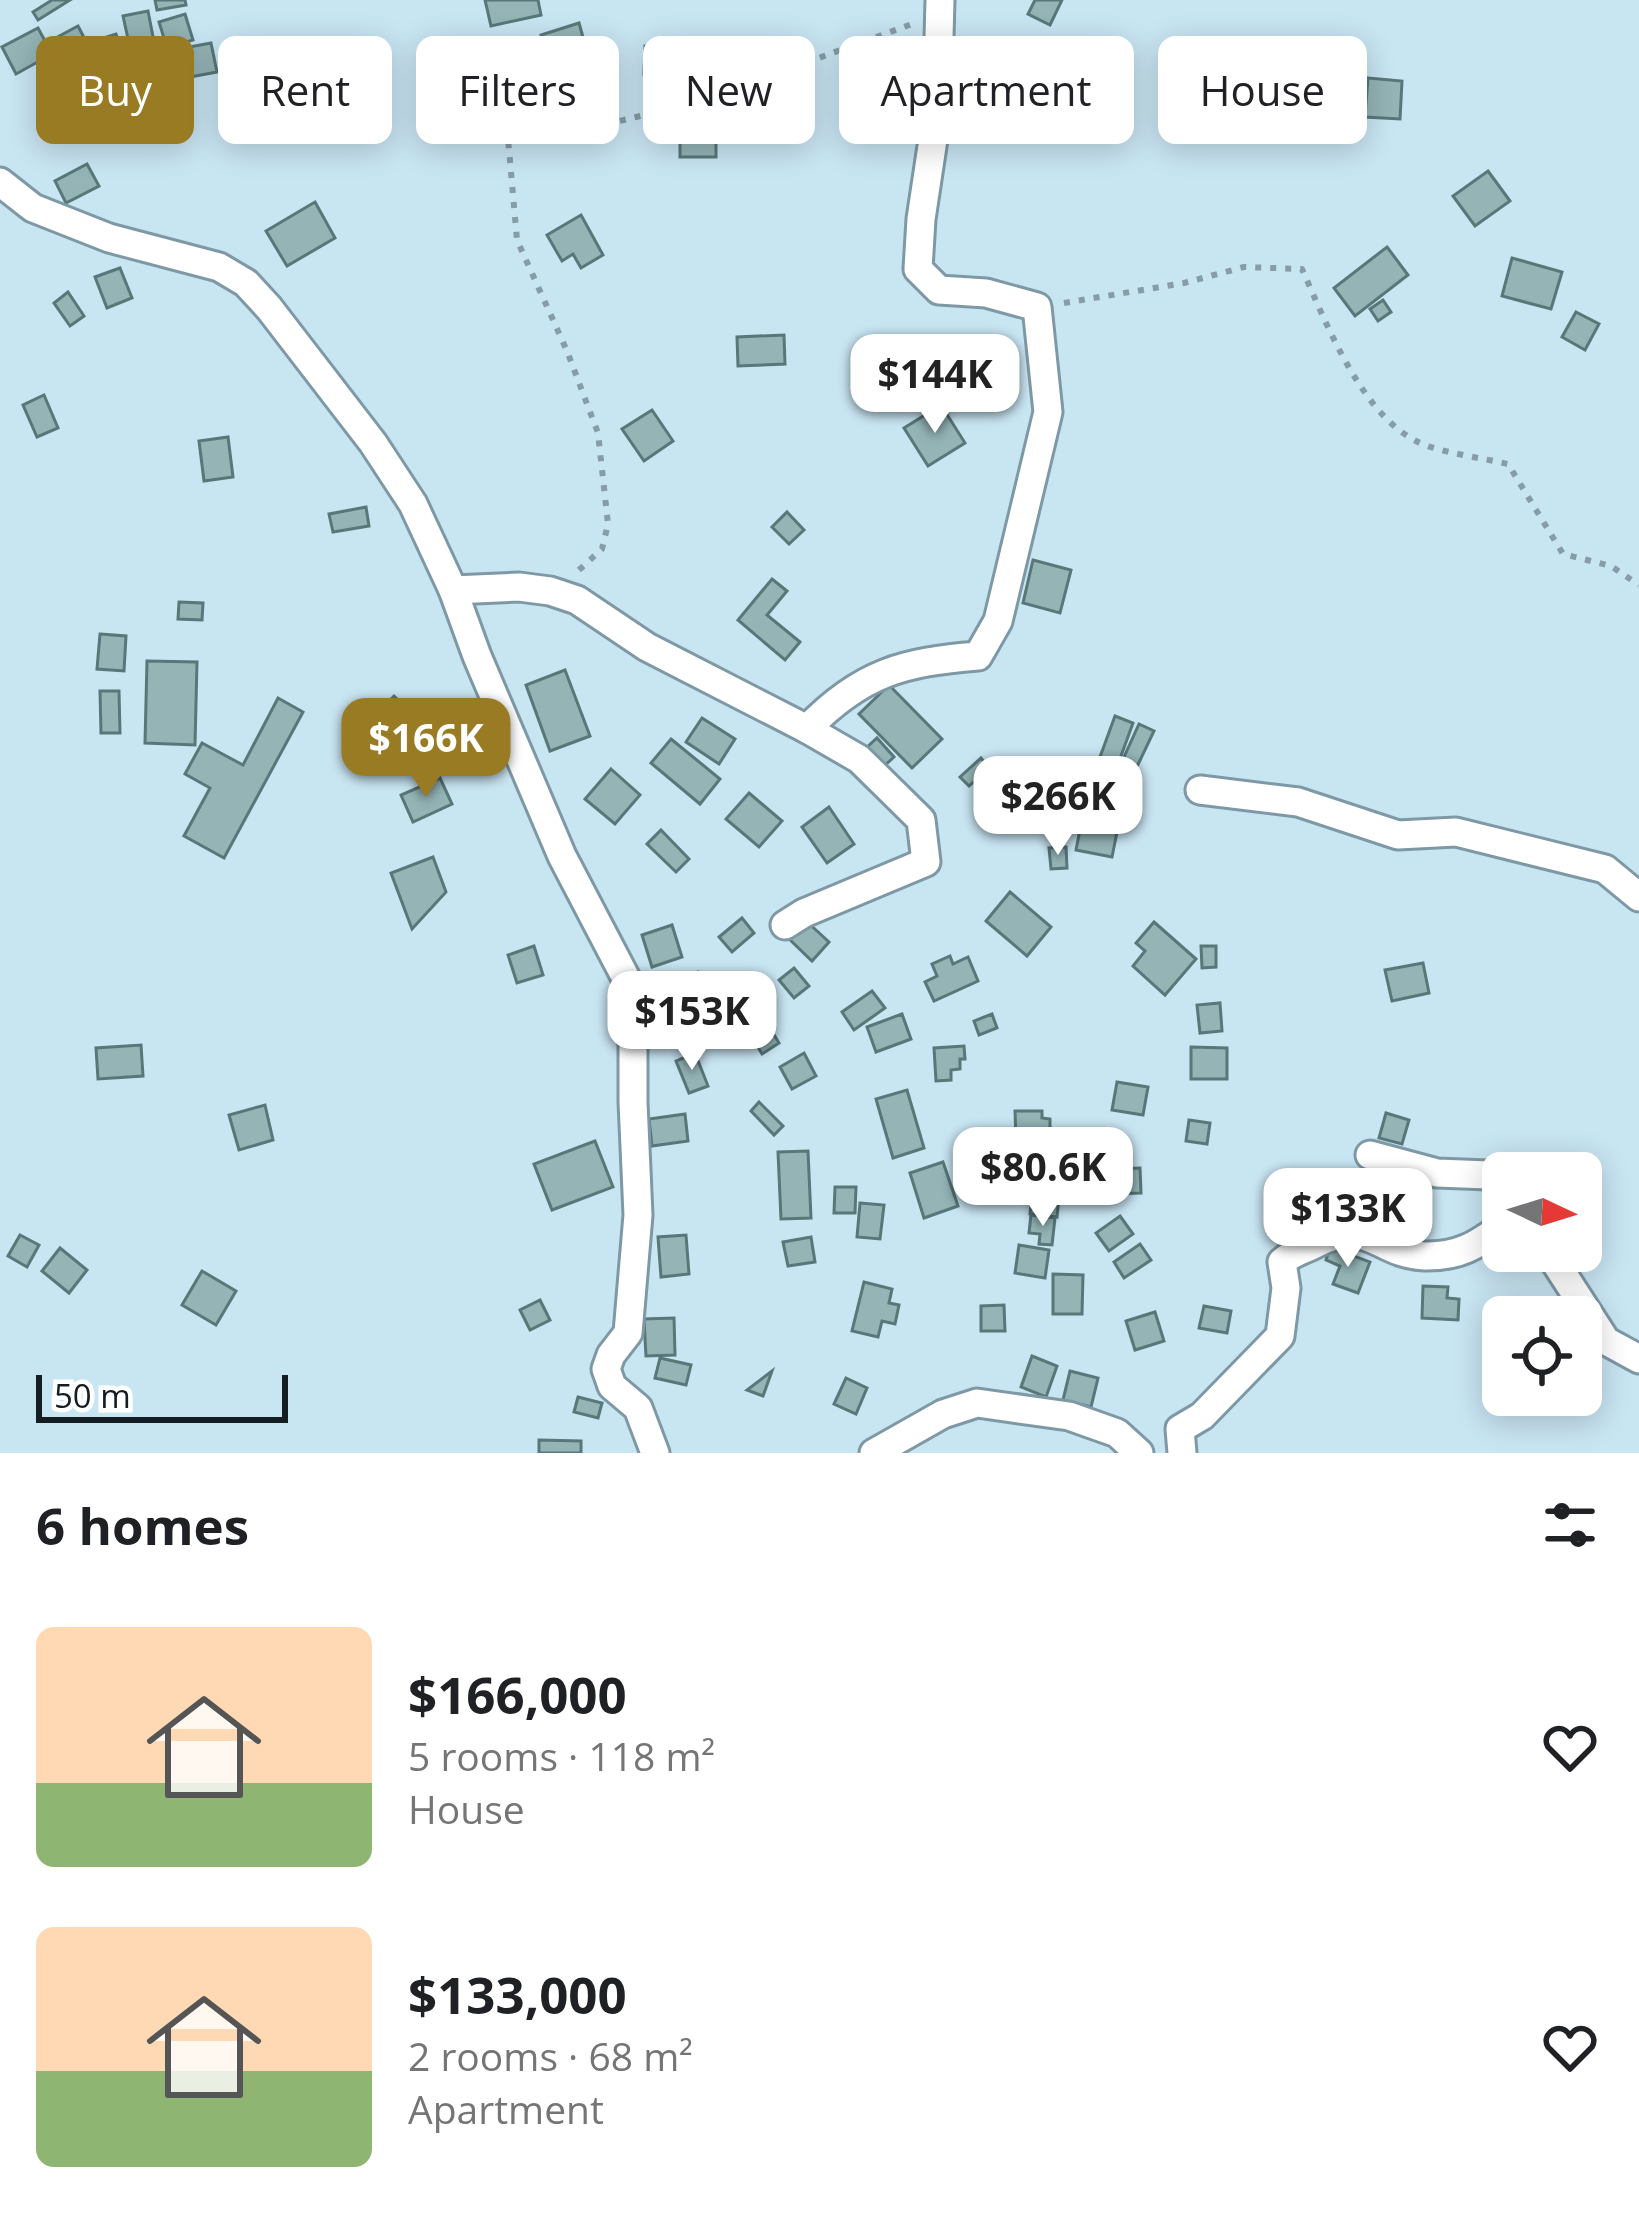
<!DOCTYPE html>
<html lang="en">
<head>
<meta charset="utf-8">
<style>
  body { margin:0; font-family:"Open Sans",sans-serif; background:#f2f2f2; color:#202124; height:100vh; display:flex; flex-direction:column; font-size:45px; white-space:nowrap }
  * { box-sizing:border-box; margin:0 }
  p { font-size:39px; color:#757577 }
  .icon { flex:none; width:66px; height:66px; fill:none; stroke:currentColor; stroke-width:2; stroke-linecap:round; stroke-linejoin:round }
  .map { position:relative; height:1453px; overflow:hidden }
  .side { display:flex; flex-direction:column; background:#fff; flex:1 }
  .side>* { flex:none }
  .guide { position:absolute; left:36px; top:36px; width:1569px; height:108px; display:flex; gap:24px }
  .needle { width:78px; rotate:94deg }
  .controls { position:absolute; left:1482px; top:1152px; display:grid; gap:24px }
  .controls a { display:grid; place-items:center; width:120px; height:120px; border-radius:18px; background:#fff; box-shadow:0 6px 30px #0003; font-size:60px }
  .scale { position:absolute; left:36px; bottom:30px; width:252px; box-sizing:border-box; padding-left:12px; border:6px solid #131d22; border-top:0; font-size:33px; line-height:42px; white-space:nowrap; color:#131d22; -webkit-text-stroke:9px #fff; paint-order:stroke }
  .price { position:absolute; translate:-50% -102px; padding:0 27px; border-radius:24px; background:#fff; color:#222; font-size:39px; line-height:78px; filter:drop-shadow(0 3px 6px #0008) }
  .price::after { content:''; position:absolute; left:50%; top:72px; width:36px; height:27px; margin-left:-18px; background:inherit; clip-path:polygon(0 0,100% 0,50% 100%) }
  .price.selected { background:#997b24; color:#fff }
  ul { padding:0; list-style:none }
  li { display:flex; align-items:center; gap:36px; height:300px; padding:0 36px }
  li span { display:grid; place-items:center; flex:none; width:336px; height:240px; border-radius:18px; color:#555 }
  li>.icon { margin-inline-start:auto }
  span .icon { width:144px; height:144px; fill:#fffc; stroke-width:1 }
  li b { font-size:51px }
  h2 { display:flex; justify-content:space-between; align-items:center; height:144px; padding:0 36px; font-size:51px }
  .pill { padding:0 42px; border-radius:18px; background:#fff; box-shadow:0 6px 30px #0003; font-size:42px; line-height:108px }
  .pill.selected { background:#997b24; color:#fff }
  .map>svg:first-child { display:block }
</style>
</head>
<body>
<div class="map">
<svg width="1639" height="1453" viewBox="0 0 1639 1453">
  <rect width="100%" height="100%" fill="#c8e5f2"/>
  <g fill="#94b4b6" stroke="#587779" stroke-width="3">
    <path d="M 52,0 L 70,0 L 38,20 L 33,12 Z"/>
    <path d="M 155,0 L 185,0 L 186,5 L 157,10 Z"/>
    <path d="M 485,0 L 538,0 L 541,15 L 491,26 Z"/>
    <path d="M 1035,0 L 1062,0 L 1050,25 L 1028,14 Z"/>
    <path d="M 148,11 L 156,52 L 132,57 L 123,16 Z"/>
    <path d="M 185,14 L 193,40 L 167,48 L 159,22 Z"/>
    <path d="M 579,23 L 588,55 L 549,66 L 541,35 Z"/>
    <path d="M 78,26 L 91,51 L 64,67 L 50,41 Z"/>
    <path d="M 38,28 L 52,54 L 16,74 L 2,47 Z"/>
    <path d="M 116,34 L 122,52 L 103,58 L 97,40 Z"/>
    <path d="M 211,43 L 217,72 L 174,80 L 168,51 Z"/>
    <path d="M 645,46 L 664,47 L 663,75 L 644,74 Z"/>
    <path d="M 1202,56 L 1235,65 L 1228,88 L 1195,79 Z"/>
    <path d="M 459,74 L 473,122 L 433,134 L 419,86 Z"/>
    <path d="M 1368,78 L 1402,81 L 1400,119 L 1365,117 Z"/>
    <path d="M 74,89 L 84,118 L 63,126 L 53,96 Z"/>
    <rect x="680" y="127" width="36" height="30"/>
    <path d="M 87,164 L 99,186 L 66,203 L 55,181 Z"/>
    <path d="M 1488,171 L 1510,201 L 1475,226 L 1453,196 Z"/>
    <path d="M 315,202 L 335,238 L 287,266 L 266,231 Z"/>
    <path d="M 581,215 L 603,255 L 581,268 L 573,254 L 562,261 L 547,235 Z"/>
    <path d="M 1387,247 L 1408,275 L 1355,316 L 1334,288 Z"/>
    <path d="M 1512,258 L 1562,272 L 1551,309 L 1502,296 Z"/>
    <path d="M 120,268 L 132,298 L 107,308 L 95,277 Z"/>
    <path d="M 68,292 L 84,316 L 70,326 L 54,303 Z"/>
    <path d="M 1383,300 L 1391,312 L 1378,321 L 1370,309 Z"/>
    <path d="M 1576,312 L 1599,324 L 1585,350 L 1562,337 Z"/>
    <path d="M 784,335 L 785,364 L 738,366 L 737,337 Z"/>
    <path d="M 44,395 L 58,428 L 37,437 L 23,405 Z"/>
    <path d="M 941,405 L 965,443 L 928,466 L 904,428 Z"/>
    <path d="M 652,410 L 673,441 L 644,461 L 622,429 Z"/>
    <path d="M 228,437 L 233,477 L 204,481 L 199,441 Z"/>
    <path d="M 366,507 L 369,526 L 333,532 L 329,514 Z"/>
    <path d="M 787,512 L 804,530 L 789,544 L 772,527 Z"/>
    <path d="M 1033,560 L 1071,570 L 1060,613 L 1023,603 Z"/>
    <path d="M 772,579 L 787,591 L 767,615 L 800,642 L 785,660 L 738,620 Z"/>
    <path d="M 179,602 L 203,603 L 202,620 L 178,619 Z"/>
    <path d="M 100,634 L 126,636 L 124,671 L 97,669 Z"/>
    <path d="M 147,661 L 197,662 L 195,745 L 145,743 Z"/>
    <path d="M 565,670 L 590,736 L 550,751 L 526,685 Z"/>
    <path d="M 889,685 L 942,739 L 912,768 L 859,714 Z"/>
    <path d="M 100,691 L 119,691 L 120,733 L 101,733 Z"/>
    <path d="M 394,696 L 428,728 L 406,751 L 372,719 Z"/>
    <path d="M 278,698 L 303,712 L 224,858 L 184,836 L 210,788 L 185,774 L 202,743 L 243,765 Z"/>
    <path d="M 1115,716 L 1133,723 L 1118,764 L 1100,757 Z"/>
    <path d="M 702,718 L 735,739 L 719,764 L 686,742 Z"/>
    <path d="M 1139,724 L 1154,731 L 1133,775 L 1119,768 Z"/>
    <path d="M 877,738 L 894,757 L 882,768 L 865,749 Z"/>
    <path d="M 671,739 L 720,779 L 700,804 L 651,763 Z"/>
    <path d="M 981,758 L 989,768 L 969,786 L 960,777 Z"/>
    <path d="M 611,769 L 640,795 L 615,824 L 585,799 Z"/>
    <path d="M 440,778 L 452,804 L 413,822 L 401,795 Z"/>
    <path d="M 1037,789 L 1072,802 L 1061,828 L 1027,815 Z"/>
    <path d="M 749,793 L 782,821 L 759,847 L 726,819 Z"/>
    <path d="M 829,807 L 854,844 L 827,863 L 802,827 Z"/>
    <path d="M 1082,819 L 1118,827 L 1112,857 L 1076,850 Z"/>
    <path d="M 661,830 L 689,859 L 676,872 L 647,844 Z"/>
    <path d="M 1066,847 L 1067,868 L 1051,869 L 1049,848 Z"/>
    <path d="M 433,857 L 446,892 L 412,929 L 391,873 Z"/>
    <path d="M 1010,892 L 1051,927 L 1027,956 L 986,921 Z"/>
    <path d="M 742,918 L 754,933 L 732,952 L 719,937 Z"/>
    <path d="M 804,919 L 829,942 L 812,961 L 787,937 Z"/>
    <path d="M 1154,922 L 1196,959 L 1165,995 L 1133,966 L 1145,951 L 1136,943 Z"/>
    <path d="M 672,925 L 682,957 L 652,967 L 642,935 Z"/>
    <path d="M 534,946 L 543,975 L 517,983 L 508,955 Z"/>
    <path d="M 1201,946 L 1216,946 L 1216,967 L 1202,968 Z"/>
    <path d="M 950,956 L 953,964 L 968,957 L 978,981 L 934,1001 L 925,982 L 937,976 L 932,964 Z"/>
    <path d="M 1423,963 L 1429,993 L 1392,1001 L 1385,970 Z"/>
    <path d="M 794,968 L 809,986 L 794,998 L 779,980 Z"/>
    <path d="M 698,972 L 708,1010 L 666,1022 L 656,983 Z"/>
    <path d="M 872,991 L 885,1008 L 854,1030 L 842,1012 Z"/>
    <path d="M 1220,1003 L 1222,1031 L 1200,1033 L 1197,1005 Z"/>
    <path d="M 902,1014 L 911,1039 L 876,1052 L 867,1027 Z"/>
    <path d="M 992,1014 L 997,1028 L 979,1035 L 974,1021 Z"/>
    <path d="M 765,1020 L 779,1043 L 762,1054 L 748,1031 Z"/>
    <path d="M 141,1045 L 143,1076 L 98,1079 L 96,1048 Z"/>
    <path d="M 964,1046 L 965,1059 L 960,1059 L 960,1069 L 951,1070 L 951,1080 L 936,1081 L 934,1048 Z"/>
    <path d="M 1191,1047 L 1227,1048 L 1227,1079 L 1191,1079 Z"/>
    <path d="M 695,1053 L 708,1086 L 689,1093 L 676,1061 Z"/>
    <path d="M 804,1053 L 816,1076 L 792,1089 L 780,1067 Z"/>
    <path d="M 1117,1082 L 1148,1087 L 1143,1115 L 1112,1110 Z"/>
    <path d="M 907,1090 L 924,1148 L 893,1158 L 876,1099 Z"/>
    <path d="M 759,1102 L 783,1126 L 774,1135 L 751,1111 Z"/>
    <path d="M 265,1105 L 273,1140 L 239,1150 L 229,1115 Z"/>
    <path d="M 1015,1111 L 1042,1111 L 1042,1118 L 1050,1119 L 1050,1129 L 1042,1130 L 1042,1140 L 1016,1140 Z"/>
    <path d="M 1386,1113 L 1409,1120 L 1402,1144 L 1379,1138 Z"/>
    <path d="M 685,1114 L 688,1141 L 652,1146 L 649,1119 Z"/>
    <path d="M 1189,1120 L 1210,1123 L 1207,1144 L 1186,1141 Z"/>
    <path d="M 595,1141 L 613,1187 L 552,1210 L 534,1164 Z"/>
    <path d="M 808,1151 L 811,1218 L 781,1219 L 778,1152 Z"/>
    <path d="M 943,1162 L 958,1206 L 924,1218 L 910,1173 Z"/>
    <path d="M 1140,1168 L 1141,1193 L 1111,1194 L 1111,1169 Z"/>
    <path d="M 1020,1172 L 1061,1176 L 1057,1217 L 1030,1214 L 1032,1194 L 1018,1192 Z"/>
    <path d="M 835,1187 L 856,1187 L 855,1213 L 834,1213 Z"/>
    <path d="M 1381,1190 L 1397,1198 L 1386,1222 L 1369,1213 Z"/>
    <path d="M 860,1203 L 884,1205 L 880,1239 L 857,1237 Z"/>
    <path d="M 1031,1215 L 1055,1218 L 1052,1245 L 1039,1244 L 1040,1234 L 1029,1233 Z"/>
    <path d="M 1120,1216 L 1133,1234 L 1109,1251 L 1096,1233 Z"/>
    <path d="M 20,1235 L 39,1245 L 27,1267 L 8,1256 Z"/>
    <path d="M 686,1235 L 689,1274 L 661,1277 L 658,1237 Z"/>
    <path d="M 811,1237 L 815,1262 L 788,1266 L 783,1242 Z"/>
    <path d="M 1140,1244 L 1151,1260 L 1124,1278 L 1114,1262 Z"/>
    <path d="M 1019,1245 L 1049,1250 L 1045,1278 L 1015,1273 Z"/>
    <path d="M 1330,1247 L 1370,1262 L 1358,1293 L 1333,1284 L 1340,1266 L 1326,1260 Z"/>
    <path d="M 60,1248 L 87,1270 L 69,1293 L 42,1271 Z"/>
    <path d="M 202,1271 L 236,1291 L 216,1325 L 182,1305 Z"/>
    <path d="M 1053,1274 L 1083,1275 L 1082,1314 L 1053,1314 Z"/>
    <path d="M 864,1282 L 892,1289 L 889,1303 L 899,1305 L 895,1324 L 882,1321 L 878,1337 L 852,1331 Z"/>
    <path d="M 1423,1286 L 1448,1287 L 1447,1298 L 1459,1299 L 1458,1320 L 1422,1318 Z"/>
    <path d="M 540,1300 L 550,1320 L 530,1330 L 520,1310 Z"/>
    <path d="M 1004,1305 L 1005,1331 L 981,1331 L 981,1306 Z"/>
    <path d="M 1204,1306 L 1231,1311 L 1227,1333 L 1199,1328 Z"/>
    <path d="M 1155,1312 L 1164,1341 L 1135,1350 L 1126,1321 Z"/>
    <path d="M 674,1318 L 675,1355 L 646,1356 L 644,1319 Z"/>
    <path d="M 1032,1356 L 1057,1366 L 1046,1397 L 1021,1387 Z"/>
    <path d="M 660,1358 L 691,1365 L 686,1385 L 655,1378 Z"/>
    <path d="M 772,1371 L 763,1396 L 747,1390 Z"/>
    <path d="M 1070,1371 L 1098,1378 L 1091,1407 L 1063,1400 Z"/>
    <path d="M 846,1378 L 867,1388 L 856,1414 L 834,1404 Z"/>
    <path d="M 578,1397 L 602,1403 L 598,1418 L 574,1412 Z"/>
    <path d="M 539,1440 L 581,1441 L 581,1453 L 539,1453 Z"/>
  </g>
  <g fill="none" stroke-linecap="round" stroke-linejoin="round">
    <defs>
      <g id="street">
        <path d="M 0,182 L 33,208 L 109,238 L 219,267 L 246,283 L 269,308 L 373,443 L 413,504 L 453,590 L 477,656 L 562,856 L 630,986 L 633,1003 L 633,1102 L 638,1215 L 628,1333 L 611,1355 L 606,1369 L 612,1386 L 638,1408 L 655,1453"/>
        <path d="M 453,590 L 519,587 L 550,591 L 577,600 L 647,647 L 807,729"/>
        <path d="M 1200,790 L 1298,802 L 1398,835 L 1456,832 L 1605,869 L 1639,897"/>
        <path d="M 785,925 L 804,913 L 926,862 L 921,820 L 859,759 L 807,729 C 861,673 903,662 978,656 L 998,621 L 1048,412 L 1037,307 L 986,293 L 939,290 L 918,269 L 921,219 L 937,113 L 940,0"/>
        <path d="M 1370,1155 L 1437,1173 L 1488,1175 L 1503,1184"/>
        <path d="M 1548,1251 L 1606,1341 L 1639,1359"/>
        <path d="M 874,1453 L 943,1414 L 977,1403 L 1069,1416 L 1117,1433 L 1139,1453"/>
        <path d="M 1182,1453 L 1180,1429 L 1202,1416 L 1280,1336 L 1286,1288 L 1282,1262 C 1294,1251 1302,1251 1315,1244 C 1369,1216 1377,1254 1424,1256 C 1459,1257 1477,1245 1503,1226"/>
      </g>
    </defs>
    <use href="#street" stroke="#7e99a5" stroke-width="33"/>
    <g stroke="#869ca6" stroke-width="6" stroke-dasharray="6 9" stroke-linecap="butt">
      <path d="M 1064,303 L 1184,283 L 1244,267 L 1302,269 C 1326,323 1361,413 1416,441 C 1437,452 1482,458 1508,464 L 1563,554 L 1611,566 L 1639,585"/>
      <path d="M 579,570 L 602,549 L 608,524 L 598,433 L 567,351 L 517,240 L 507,127 L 590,128 L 695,103 L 912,24"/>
    </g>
    <use href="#street" stroke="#fff" stroke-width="27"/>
  </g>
</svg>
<div class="controls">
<a><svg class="needle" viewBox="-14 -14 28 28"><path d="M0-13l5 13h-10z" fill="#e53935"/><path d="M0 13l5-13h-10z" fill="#757577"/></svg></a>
<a><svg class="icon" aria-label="locate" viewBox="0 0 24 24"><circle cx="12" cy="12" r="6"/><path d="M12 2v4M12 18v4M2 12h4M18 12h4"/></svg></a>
</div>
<div class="scale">50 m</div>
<b class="price" style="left:935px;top:436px">$144K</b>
<b class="price selected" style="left:426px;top:800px">$166K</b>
<b class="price" style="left:1058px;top:858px">$266K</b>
<b class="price" style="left:692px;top:1073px">$153K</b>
<b class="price" style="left:1043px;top:1229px">$80.6K</b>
<b class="price" style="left:1348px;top:1270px">$133K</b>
<div class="guide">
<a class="pill selected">Buy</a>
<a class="pill">Rent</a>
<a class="pill">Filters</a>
<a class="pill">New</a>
<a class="pill">Apartment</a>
<a class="pill">House</a>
</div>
</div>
<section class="side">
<h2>6 homes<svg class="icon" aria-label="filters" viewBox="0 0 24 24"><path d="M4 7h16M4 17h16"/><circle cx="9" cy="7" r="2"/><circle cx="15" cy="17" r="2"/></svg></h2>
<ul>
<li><span style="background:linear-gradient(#ffd9b3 65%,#8fb573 0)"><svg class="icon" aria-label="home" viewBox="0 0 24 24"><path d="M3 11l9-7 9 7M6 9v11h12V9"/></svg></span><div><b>$166,000</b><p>5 rooms · 118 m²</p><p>House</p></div><svg class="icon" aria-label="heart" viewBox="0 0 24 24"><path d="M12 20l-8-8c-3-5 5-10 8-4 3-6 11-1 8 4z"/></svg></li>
<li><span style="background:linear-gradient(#ffd9b3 60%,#8fb573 0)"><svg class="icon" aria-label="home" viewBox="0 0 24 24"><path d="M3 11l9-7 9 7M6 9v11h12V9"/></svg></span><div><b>$133,000</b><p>2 rooms · 68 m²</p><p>Apartment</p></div><svg class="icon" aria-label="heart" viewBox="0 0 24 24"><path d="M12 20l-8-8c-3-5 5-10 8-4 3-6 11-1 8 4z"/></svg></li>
</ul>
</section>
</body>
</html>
